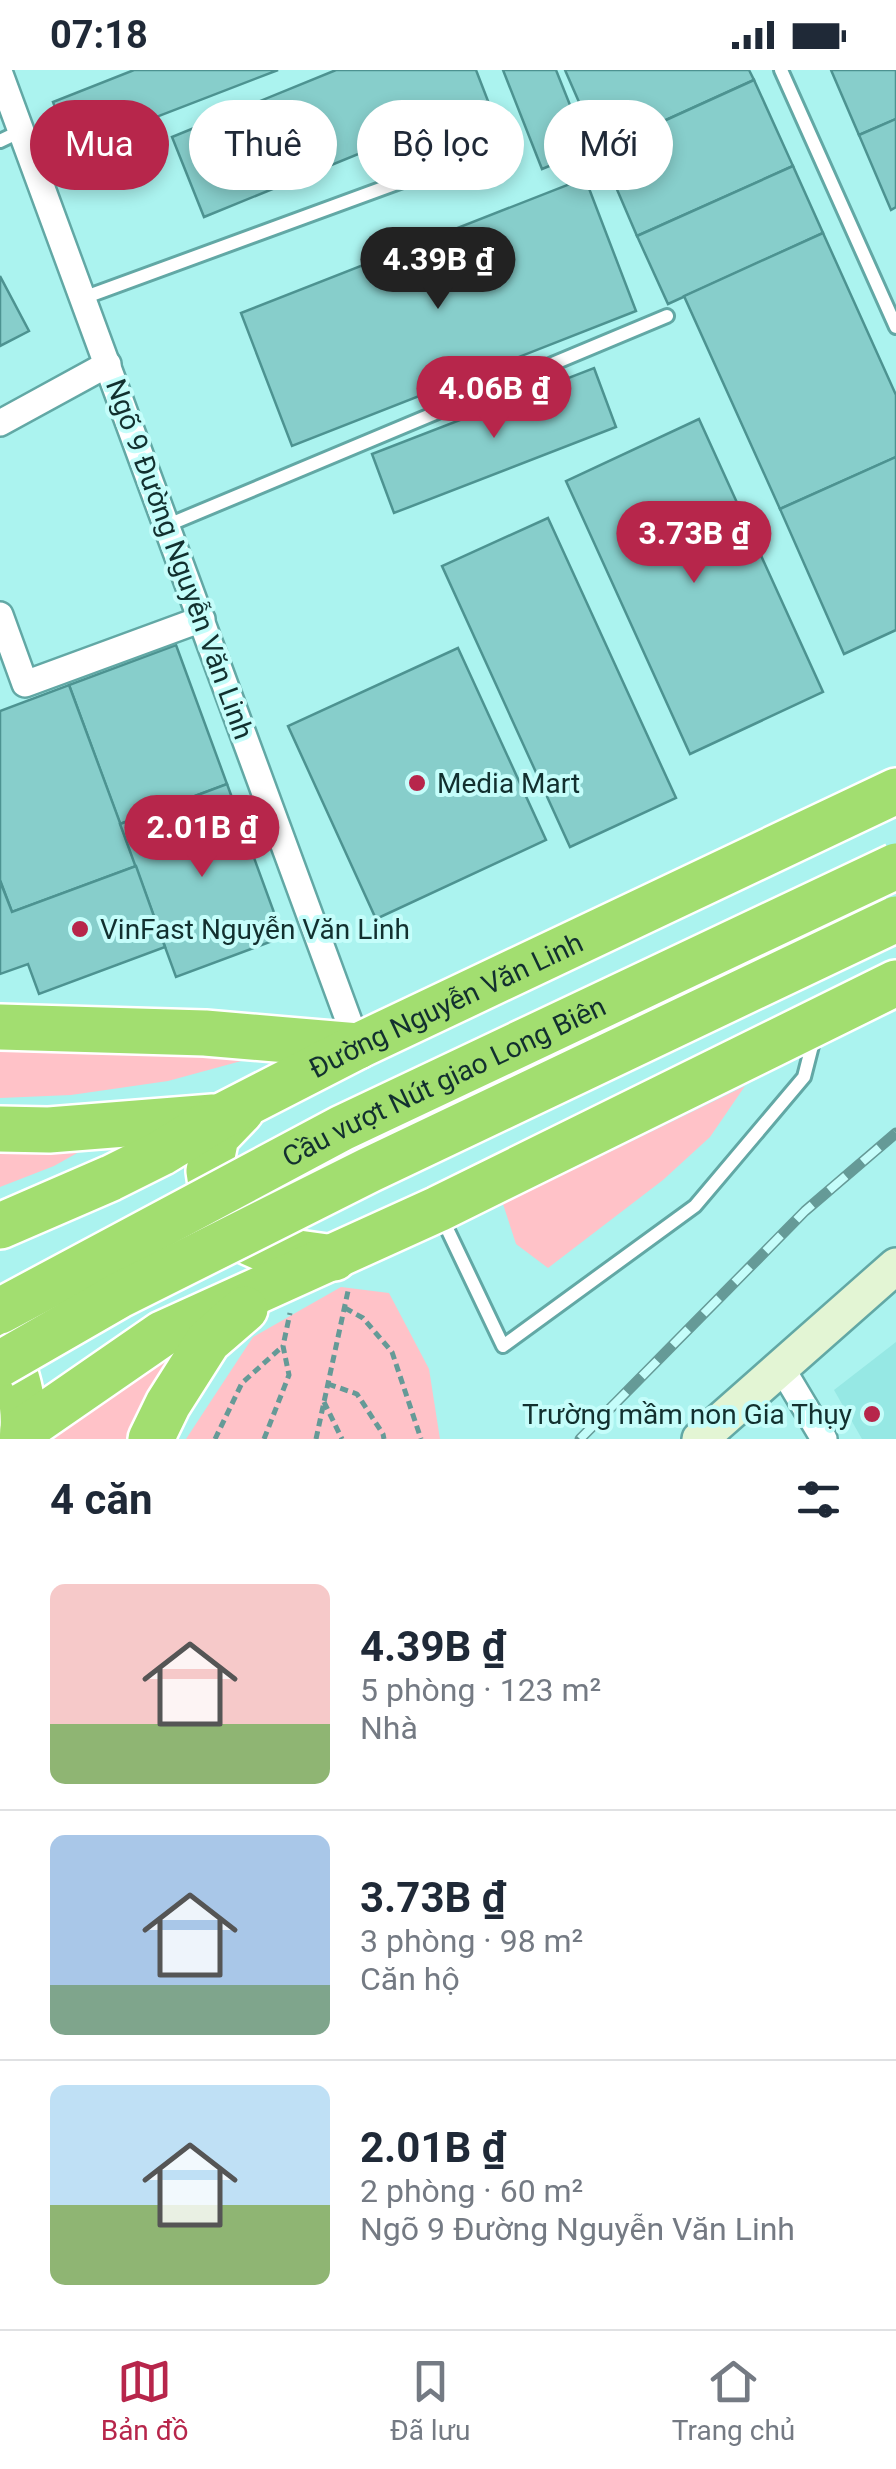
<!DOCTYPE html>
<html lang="vi">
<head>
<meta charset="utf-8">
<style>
  body { margin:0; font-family:Roboto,sans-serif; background:#f6f6f7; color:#1f2937; height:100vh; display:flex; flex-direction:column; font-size:38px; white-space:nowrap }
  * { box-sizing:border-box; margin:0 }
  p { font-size:32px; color:#747a83 }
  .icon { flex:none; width:55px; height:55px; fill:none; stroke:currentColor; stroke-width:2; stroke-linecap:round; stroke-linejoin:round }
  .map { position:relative; height:1369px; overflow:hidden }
  .sheet { display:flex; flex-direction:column; background:#fff; flex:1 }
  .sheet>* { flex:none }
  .hud { position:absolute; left:30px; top:30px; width:838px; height:90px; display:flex; gap:20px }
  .price { position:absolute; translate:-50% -85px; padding:0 22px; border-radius:35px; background:#b7264b; color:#fff; font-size:32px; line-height:65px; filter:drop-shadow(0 2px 5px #0008) }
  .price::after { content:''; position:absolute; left:50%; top:60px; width:30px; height:22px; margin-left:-15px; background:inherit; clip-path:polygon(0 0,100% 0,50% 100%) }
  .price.current { background:#222; color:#fff }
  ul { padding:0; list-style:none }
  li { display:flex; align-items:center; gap:30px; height:250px; padding:0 50px }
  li+li { border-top:2px solid #e0e1e3 }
  li span { display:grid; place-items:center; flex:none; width:280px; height:200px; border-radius:15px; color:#555 }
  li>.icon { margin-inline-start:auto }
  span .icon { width:120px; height:120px; fill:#fffc; stroke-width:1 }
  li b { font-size:42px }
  h2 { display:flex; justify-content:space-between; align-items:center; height:120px; padding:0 50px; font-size:42px }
  .pill { padding:0 35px; border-radius:45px; background:#fff; box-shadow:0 5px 15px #0003; font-size:35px; line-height:90px }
  .pill.current { background:#b7264b; color:#fff }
  .status { display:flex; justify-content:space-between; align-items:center; height:70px; padding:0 50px; background:#fff; direction:ltr }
  .status svg { height:28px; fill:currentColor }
  .dock { display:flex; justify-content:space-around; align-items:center; height:140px; border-top:2px solid #e0e1e3; background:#fff; font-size:28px; color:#747a83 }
  .dock a { display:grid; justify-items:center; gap:5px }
  .dock .current { color:#b7264b }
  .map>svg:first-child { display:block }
</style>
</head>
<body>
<div class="status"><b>07:18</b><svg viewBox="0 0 49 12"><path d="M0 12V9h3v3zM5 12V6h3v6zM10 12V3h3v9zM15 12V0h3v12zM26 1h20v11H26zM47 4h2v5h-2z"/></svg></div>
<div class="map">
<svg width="896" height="1369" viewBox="0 0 896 1369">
  <rect width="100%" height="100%" fill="#abf3ef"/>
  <path fill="#96e8e4" d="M 896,1272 L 896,1369 L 862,1369 L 834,1320 Z"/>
  <g fill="#ffc2c8">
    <path d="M 0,960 L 285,979 L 168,1011 L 71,1025 L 0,1028 Z"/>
    <path d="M 745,1016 L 710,1067 L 663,1110 L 548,1198 L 516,1174 L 503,1134 Z"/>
    <path d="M 0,1063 L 111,1064 L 54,1096 L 0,1117 Z"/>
    <path d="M 341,1217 L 389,1223 L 429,1299 L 440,1369 L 186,1369 L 253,1267 Z"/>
    <path d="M 187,1262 C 164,1296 140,1330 126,1369 L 54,1369 L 68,1346 Z"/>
  </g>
  <g fill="#87cecb" stroke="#4d9391" stroke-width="2.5">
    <path d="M 134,0 L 278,0 L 71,80 L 53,32 Z"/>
    <path d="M 336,0 L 476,0 L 488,31 L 204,147 L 172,67 Z"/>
    <path d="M 503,0 L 556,0 L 588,80 L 542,99 Z"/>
    <path d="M 565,0 L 749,0 L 754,10 L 600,80 Z"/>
    <path d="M 831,0 L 896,0 L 896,49 L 859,65 Z"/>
    <path d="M 754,10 L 793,96 L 637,166 L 600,80 Z"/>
    <path d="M 896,49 L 896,137 L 891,140 L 859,65 Z"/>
    <path d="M 793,96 L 823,163 L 668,234 L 637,166 Z"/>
    <path d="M 585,108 L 636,241 L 292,376 L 241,243 Z"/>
    <path d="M 823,163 L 896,325 L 896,387 L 780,439 L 684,226 Z"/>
    <path d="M 0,206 L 29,261 L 0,276 Z"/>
    <path d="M 594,298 L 616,357 L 394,443 L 372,384 Z"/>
    <path d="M 699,349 L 823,622 L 690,684 L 566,411 Z"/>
    <path d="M 896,387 L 896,560 L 844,584 L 780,439 Z"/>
    <path d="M 548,448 L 676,728 L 570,777 L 442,496 Z"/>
    <path d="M 176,575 L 227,714 L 120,754 L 69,615 Z"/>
    <path d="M 458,578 L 546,770 L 376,849 L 288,656 Z"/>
    <path d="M 69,615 L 136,796 L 12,842 L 0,810 L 0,641 Z"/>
    <path d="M 227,714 L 283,867 L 176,907 L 120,754 Z"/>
    <path d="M 136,796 L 165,877 L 39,924 L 28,894 L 0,904 L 0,811 L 12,842 Z"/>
  </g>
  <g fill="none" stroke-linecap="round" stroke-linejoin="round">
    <defs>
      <g id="lane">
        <path d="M 781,0 L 896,257"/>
        <path d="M 0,71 L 21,61"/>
        <path d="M 83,228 L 498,76"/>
        <path d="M 168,455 L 667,246"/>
        <path d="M 441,1146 L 503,1276 L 695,1136 L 804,1007 L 815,964"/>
      </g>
      <g id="street">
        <path d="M 0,4 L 358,976"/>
        <path d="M 0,353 L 108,294"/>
        <path d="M 0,545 L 25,614 L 202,549"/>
        <path d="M 781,1297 L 824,1369"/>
      </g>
      <path id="secondary" d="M 700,1369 L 896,1196"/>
      <g id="highway">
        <path d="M 0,957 L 205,963 L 358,976"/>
        <path d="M 241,1041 L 216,1067 L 209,1101 L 214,1135 L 235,1166 L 262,1178 L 334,1188"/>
        <path d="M 0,1059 L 49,1060 L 213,1047"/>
        <path id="s1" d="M 0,1156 L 111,1108 L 161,1083 L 220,1047 L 358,976 L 896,721"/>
        <path d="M 0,1261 C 13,1295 28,1332 22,1369"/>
        <path d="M 23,1360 L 162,1264 L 438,1139 L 896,913"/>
        <path d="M 151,1369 L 168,1334 L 208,1271 L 245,1239"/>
      </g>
    </defs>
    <use href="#lane" stroke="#62a8a5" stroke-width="18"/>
    <use href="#street" stroke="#62a8a5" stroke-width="30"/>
    <use href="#secondary" stroke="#62a8a5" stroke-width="40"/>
    <use href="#highway" stroke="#fff" stroke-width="50"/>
    <g stroke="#659a97" stroke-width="5" stroke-dasharray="8 5" stroke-linecap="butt">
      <path d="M 345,1238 L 363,1248 L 392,1282 L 421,1369"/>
      <path d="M 328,1314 L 357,1324 L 383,1364 L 384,1369"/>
      <path d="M 324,1332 L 342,1369"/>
      <path d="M 215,1369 L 242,1313 L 283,1276"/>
      <path d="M 264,1369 L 289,1305 L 283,1276 L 290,1243"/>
      <path d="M 316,1369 L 348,1221"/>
    </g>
    <use href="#lane" stroke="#fff" stroke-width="12"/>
    <use href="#street" stroke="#fff" stroke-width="25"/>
    <use href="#secondary" stroke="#e3f5d4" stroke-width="35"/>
    <use href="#highway" stroke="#a2de70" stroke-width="45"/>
    <defs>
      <path id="rail" d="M 580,1369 L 805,1141 L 896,1063"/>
    </defs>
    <use href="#rail" stroke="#659a97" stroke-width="11"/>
    <use href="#rail" stroke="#c5fdfa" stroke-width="8" stroke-dasharray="22" stroke-linecap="butt"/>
    <defs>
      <g id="highway-bridge">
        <path id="s2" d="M 0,1241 L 342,1058 L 896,796"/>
        <path d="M 0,1294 L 118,1226 L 369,1100 L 896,849"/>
      </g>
    </defs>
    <use href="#highway-bridge" stroke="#fff" stroke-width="50" stroke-linecap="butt"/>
    <use href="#highway-bridge" stroke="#a2de70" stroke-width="45"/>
  </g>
  <g fill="#b7264b" stroke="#c5fdfa" stroke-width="4">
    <circle cx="417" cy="713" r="10"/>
    <circle cx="80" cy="859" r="10"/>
    <circle cx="872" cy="1344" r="10"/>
  </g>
  <g text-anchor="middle" stroke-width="8" stroke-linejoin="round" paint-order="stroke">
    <g font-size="28" fill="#12302f" stroke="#c5fdfa">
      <text transform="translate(180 489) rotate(70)" y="10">Ngõ 9 Đường Nguyễn Văn Linh</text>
      <text dy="10" stroke="none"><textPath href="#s1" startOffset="498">Đường Nguyễn Văn Linh</textPath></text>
      <text dy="10" stroke="none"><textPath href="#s2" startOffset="500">Cầu vượt Nút giao Long Biên</textPath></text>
    </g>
    <g font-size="28" fill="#12302f" stroke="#c5fdfa" text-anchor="start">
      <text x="437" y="723">Media Mart</text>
      <text x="100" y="869">VinFast Nguyễn Văn Linh</text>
      <text x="852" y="1354" text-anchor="end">Trường mầm non Gia Thụy</text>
    </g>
  </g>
</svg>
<b class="price current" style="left:438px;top:242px">4.39B ₫</b>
<b class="price" style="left:494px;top:371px">4.06B ₫</b>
<b class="price" style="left:694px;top:516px">3.73B ₫</b>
<b class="price" style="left:202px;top:810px">2.01B ₫</b>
<div class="hud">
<a class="pill current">Mua</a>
<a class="pill">Thuê</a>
<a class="pill">Bộ lọc</a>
<a class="pill">Mới</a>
</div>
</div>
<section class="sheet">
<h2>4 căn<svg class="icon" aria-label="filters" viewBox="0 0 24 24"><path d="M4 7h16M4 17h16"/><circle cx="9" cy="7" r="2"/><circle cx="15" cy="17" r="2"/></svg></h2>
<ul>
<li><span style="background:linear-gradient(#f6c9c9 70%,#8fb573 0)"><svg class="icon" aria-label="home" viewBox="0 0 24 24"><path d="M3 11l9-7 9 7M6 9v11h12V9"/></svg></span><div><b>4.39B ₫</b><p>5 phòng · 123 m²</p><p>Nhà</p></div></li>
<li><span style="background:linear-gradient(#a9c7e8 75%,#7fa58c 0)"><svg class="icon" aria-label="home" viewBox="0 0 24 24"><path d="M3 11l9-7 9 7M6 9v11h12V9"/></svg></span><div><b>3.73B ₫</b><p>3 phòng · 98 m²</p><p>Căn hộ</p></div></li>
<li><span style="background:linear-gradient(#bfe0f5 60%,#8fb573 0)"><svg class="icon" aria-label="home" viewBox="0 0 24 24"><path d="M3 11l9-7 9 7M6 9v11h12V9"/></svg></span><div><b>2.01B ₫</b><p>2 phòng · 60 m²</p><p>Ngõ 9 Đường Nguyễn Văn Linh</p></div></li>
</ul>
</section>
<nav class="dock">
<a class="current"><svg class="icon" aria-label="map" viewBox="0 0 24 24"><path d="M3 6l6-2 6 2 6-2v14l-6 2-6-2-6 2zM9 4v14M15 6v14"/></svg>Bản đồ</a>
<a><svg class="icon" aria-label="saved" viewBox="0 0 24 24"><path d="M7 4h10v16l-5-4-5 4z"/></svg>Đã lưu</a>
<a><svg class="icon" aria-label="home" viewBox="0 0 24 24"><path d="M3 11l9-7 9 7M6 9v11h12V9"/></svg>Trang chủ</a>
</nav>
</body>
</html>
